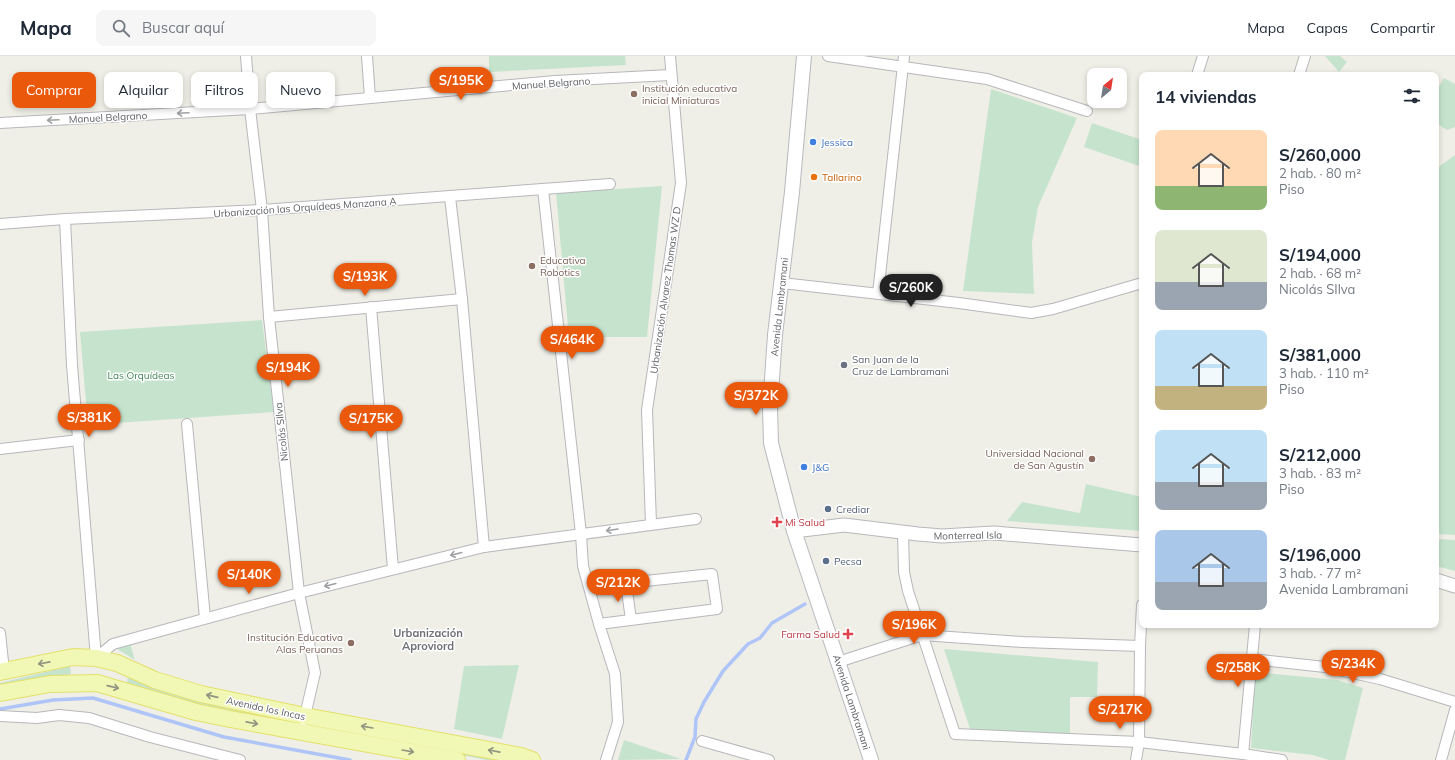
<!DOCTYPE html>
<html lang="es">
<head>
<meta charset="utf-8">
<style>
  body { margin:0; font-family:Mulish,sans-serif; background:#f6f6f7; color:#1f2937; height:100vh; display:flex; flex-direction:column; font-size:15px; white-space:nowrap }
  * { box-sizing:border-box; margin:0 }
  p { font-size:13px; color:#747a83 }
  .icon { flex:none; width:22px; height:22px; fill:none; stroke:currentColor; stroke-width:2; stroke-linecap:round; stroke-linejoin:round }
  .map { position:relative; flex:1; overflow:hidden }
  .sheet { position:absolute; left:1139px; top:16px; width:300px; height:556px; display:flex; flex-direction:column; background:#fff; border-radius:8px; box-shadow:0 2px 6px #0003 }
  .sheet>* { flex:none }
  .top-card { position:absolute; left:12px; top:16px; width:380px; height:36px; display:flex; gap:8px }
  .needle { width:26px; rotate:30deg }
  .controls { position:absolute; left:1087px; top:12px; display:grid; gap:8px }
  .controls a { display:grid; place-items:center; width:40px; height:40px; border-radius:8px; background:#fff; box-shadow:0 2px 6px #0003; font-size:20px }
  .price { position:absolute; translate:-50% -34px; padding:0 9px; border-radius:14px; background:#ea580c; color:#fff; font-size:13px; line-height:26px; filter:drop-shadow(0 1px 2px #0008) }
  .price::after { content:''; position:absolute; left:50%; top:24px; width:12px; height:9px; margin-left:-6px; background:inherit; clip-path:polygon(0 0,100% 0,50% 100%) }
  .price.current { background:#222; color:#fff }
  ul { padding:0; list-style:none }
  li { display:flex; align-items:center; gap:12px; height:100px; padding:0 16px }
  li span { display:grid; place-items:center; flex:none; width:112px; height:80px; border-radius:8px; color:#555 }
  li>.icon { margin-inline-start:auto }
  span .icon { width:48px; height:48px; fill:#fffc; stroke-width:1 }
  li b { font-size:17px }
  h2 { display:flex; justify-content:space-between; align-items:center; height:48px; padding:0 16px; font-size:17px }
  .chip { padding:0 14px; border-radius:8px; background:#fff; box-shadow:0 2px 6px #0003; font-size:14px; line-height:36px }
  .chip.current { background:#ea580c; color:#fff }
  header { display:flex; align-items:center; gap:24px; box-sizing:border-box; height:56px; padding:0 20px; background:#fff; border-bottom:1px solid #e0e1e3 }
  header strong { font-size:19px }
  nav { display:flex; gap:22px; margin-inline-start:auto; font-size:14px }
  .search { width:280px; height:36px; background:#f6f6f7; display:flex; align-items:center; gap:10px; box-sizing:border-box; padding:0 14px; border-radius:8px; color:#747a83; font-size:15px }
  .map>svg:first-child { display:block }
</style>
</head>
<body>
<header>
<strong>Mapa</strong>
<div class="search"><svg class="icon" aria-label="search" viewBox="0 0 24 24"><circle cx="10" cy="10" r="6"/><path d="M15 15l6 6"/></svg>Buscar aquí</div>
<nav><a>Mapa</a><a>Capas</a><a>Compartir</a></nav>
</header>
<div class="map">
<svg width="1455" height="704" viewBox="0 0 1455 704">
  <rect width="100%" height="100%" fill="#efefe7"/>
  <g fill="#c6e4cd">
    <path d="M 489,0 L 625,0 L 626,9 L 489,16 Z"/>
    <path d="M 1325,0 L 1340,0 L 1347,6 L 1339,16 Z"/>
    <path d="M 1444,22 L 1455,28 L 1455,71 L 1447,74 L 1436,67 L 1436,36 Z"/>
    <path d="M 991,33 L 1077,62 L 1038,151 L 1032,186 L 1034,238 L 963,235 Z"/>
    <path d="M 1092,67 L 1142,84 L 1142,111 L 1084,91 Z"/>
    <path d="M 1455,99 L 1455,479 L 1436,478 L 1436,113 Z"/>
    <path d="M 662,130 L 647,281 L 569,281 L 556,137 Z"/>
    <path d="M 262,264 L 274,356 L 88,369 L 80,276 Z"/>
    <path d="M 1086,428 L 1142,441 L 1142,475 L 1007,465 L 1022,446 L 1080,457 Z"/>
    <path d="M 1436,483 L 1455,484 L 1455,515 L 1436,510 Z"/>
    <path d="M 130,587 L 135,604 L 117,593 Z"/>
    <path d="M 944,593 L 1098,606 L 1097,641 L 1070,641 L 1070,681 L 971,676 Z"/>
    <path d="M 519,609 L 502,683 L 454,673 L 464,610 Z"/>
    <path d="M 70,610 L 71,618 L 0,633 L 0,627 Z"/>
    <path d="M 1255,616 L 1337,624 L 1363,632 L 1345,704 L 1329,704 L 1313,699 L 1251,692 Z"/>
    <path d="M 128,621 L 201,643 L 293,664 L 292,669 L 202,649 L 127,627 Z"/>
    <path d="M 624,684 L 681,703 L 618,704 Z"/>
    <path d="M 452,691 L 513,704 L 487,704 L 451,697 Z"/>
  </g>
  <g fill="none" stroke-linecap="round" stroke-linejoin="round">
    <g stroke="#afc5f7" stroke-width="3.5">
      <path d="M 0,653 L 53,644 L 93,642 L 224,681 L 350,704"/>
      <path d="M 686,704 L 695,681 L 696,663 L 704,646 L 723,615 L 748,588 L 760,582 L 772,567 L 805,548"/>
    </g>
    <defs>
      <g id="minor">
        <path d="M 246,0 L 250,53 L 262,154 L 269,261 L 299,537 L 315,617 L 304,664"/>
        <path d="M 367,0 L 370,42"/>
        <path d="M 828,0 L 987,23 L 1087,55"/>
        <path d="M 1197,19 L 1203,0"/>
        <path d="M 1299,19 L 1305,0"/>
        <path d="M 0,67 L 250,53 L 555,25 L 670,19"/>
        <path d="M 543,133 L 581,478 L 583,510 L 599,568 L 615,618 L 618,666 L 606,704"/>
        <path d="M 450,141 L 462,243 L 484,491"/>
        <path d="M 65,163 L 72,309 L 96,602"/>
        <path d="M 0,168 L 65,163 L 262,154 L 610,128"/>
        <path d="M 782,227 L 959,247 L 1031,257 L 1053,253 L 1142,227"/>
        <path d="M 878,238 L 904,0"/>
        <path d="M 371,251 L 393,513"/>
        <path d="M 269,261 L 462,243"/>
        <path d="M 187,368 L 205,562"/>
        <path d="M 0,393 L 79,384"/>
        <path d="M 651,468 L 647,354 L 681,127 L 670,0"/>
        <path d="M 903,477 L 904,516 L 908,535 L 955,678 L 1139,686 L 1243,698 L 1282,704"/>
        <path d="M 599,568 L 717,553 L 712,518 L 626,527 L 631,564"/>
        <path d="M 0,577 L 4,615"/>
        <path d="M 96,602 L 113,588 L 299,537 L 484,491 L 696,463"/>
        <path d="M 1252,603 L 1325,611 L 1380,623 L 1455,646"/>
        <path d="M 838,606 L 922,579 L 1023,586 L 1140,590"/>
        <path d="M 0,660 L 37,662 L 59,659 L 89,662 L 150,681 L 240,704"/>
        <path d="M 702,685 L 769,704"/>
        <path d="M 1243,698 L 1255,569"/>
        <path d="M 1136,704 L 1139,686 L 1140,590 L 1142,549"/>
        <path d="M 1441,704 L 1455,654"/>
      </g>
      <g id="tertiary">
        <path d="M 794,475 L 844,469 L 918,478 L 942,480 L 994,477 L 1142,489"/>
        <path d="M 1436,524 L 1455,530"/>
      </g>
      <path id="secondary" d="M 804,0 L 792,136 L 775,279 L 770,352 L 771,387 L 794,475 L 871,704"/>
      <g id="primary">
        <path d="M 0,616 L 73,601 L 96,602 L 117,607 L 155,624 L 201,638 L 305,660 L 521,700 L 532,704"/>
        <path d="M 0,637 L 50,628 L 97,627 L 196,656 L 230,663 L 457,704"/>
      </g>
    </defs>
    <use href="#minor" stroke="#b7b7bc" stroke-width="12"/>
    <use href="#tertiary" stroke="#b7b7bc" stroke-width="15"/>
    <use href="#secondary" stroke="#b8b9bf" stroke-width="16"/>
    <use href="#primary" stroke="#e4e06b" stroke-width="18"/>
    <use href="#minor" stroke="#fff" stroke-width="10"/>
    <use href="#tertiary" stroke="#fff" stroke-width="13"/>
    <use href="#secondary" stroke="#fff" stroke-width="14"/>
    <use href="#primary" stroke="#f1f7b4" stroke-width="16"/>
  </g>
  <defs><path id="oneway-shaft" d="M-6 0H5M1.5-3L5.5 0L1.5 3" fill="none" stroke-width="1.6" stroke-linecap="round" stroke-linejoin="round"/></defs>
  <g stroke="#9ea0a3">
    <use href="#oneway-shaft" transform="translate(183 57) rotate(177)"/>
    <use href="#oneway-shaft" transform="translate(53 64) rotate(177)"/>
    <use href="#oneway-shaft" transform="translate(612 474) rotate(171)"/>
    <use href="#oneway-shaft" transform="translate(456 498) rotate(166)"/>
    <use href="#oneway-shaft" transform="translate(330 529) rotate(166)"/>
  </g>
  <g stroke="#919581">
    <use href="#oneway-shaft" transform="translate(44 607) rotate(169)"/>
    <use href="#oneway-shaft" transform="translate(113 631) rotate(13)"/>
    <use href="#oneway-shaft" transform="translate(212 640) rotate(-167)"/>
    <use href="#oneway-shaft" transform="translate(252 667) rotate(11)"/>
    <use href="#oneway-shaft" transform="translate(367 671) rotate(-170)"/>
    <use href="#oneway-shaft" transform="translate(408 695) rotate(10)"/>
    <use href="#oneway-shaft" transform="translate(494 695) rotate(-169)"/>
  </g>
  <g fill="#8d6e63" stroke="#fff" stroke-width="1.5">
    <circle cx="634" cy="38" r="4"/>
    <circle cx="532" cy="210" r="4"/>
    <circle cx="1092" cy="403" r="4"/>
    <circle cx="351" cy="587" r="4"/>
  </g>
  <g fill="#3f7fe0" stroke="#fff" stroke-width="1.5">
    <circle cx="813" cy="86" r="4"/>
    <circle cx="804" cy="411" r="4"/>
  </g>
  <circle fill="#e8710a" stroke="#fff" stroke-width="1.5" cx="814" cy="121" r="4"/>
  <circle fill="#6b7280" stroke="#fff" stroke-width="1.5" cx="844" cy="309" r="4"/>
  <g fill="#5c6f8a" stroke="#fff" stroke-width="1.5">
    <circle cx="828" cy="453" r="4"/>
    <circle cx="826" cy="505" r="4"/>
  </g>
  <g fill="#e0444e" stroke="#fff" stroke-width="1.5">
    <path d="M775 460h4v4h4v4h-4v4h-4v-4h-4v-4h4z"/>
    <path d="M846 572h4v4h4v4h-4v4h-4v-4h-4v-4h4z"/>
  </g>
  <g text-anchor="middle" stroke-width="3" stroke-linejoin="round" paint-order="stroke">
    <g font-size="10" fill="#5e6065" stroke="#fff">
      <text transform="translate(551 27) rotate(-4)" y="4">Manuel Belgrano</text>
      <text transform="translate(108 61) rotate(-3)" y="4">Manuel Belgrano</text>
      <text transform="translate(305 151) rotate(-4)" y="4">Urbanización las Orquídeas Manzana A</text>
      <text transform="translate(665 234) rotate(-82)" y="4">Urbanización Alvarez Thomas WZ D</text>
      <text transform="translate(779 251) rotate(-84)" y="4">Avenida Lambramani</text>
      <text transform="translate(281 376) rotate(-96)" y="4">Nicolás SIlva</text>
      <text transform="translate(968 479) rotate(-1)" y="4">Monterreal Isla</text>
      <text transform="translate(852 646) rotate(72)" y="4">Avenida Lambramani</text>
      <text transform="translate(266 652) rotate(12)" y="4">Avenida los Incas</text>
    </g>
    <g font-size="10" fill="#785e54" stroke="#fff" text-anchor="start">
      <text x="642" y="36">Institución educativa<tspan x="642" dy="12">inicial Miniaturas</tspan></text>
      <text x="540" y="208">Educativa<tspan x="540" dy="12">Robotics</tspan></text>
      <text x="1084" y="401" text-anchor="end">Universidad Nacional<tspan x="1084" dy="12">de San Agustín</tspan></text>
      <text x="343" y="585" text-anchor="end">Institución Educativa<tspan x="343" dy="12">Alas Peruanas</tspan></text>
    </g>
    <g font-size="10" fill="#366cbe" stroke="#fff" text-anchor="start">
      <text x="821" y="90">Jessica</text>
      <text x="812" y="415">J&amp;G</text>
    </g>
    <g font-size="10" fill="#c56008" stroke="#fff" text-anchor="start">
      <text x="822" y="125">Tallarino</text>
    </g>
    <g font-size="10" fill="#5b616d" stroke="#fff" text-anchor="start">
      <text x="852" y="307">San Juan de la<tspan x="852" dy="12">Cruz de Lambramani</tspan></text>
    </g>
    <g font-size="10" fill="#3f8453" stroke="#fff">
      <text x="141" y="323">Las Orquídeas</text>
    </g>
    <g font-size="10" fill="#4e5e75" stroke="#fff" text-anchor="start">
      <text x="836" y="457">Crediar</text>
      <text x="834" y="509">Pecsa</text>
    </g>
    <g font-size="10" fill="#be3a42" stroke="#fff" text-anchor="start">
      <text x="785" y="470">Mi Salud</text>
      <text x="840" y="582" text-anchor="end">Farma Salud</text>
    </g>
    <g font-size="11" font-weight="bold" fill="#6f7177" stroke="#fff">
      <text x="428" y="581">Urbanización<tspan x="428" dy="13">Aproviord</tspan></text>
    </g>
  </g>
</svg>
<div class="controls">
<a><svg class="needle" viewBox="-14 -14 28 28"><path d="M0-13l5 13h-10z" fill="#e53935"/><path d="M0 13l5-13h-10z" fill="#747a83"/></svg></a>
</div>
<b class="price" style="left:461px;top:45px">S/195K</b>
<b class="price" style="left:365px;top:241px">S/193K</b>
<b class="price current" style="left:911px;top:252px">S/260K</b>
<b class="price" style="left:572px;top:304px">S/464K</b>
<b class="price" style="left:288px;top:332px">S/194K</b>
<b class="price" style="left:756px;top:360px">S/372K</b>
<b class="price" style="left:89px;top:382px">S/381K</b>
<b class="price" style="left:371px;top:383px">S/175K</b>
<b class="price" style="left:249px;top:539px">S/140K</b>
<b class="price" style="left:618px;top:547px">S/212K</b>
<b class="price" style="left:914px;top:589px">S/196K</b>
<b class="price" style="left:1353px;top:628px">S/234K</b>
<b class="price" style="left:1238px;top:632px">S/258K</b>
<b class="price" style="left:1120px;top:674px">S/217K</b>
<div class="top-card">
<a class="chip current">Comprar</a>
<a class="chip">Alquilar</a>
<a class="chip">Filtros</a>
<a class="chip">Nuevo</a>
</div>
<section class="sheet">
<h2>14 viviendas<svg class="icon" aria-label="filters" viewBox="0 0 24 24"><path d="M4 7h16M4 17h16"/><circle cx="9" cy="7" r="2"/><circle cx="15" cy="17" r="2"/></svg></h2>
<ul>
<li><span style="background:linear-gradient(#ffd9b3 70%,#8fb573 0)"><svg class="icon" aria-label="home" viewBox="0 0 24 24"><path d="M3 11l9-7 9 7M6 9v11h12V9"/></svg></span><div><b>S/260,000</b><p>2 hab. · 80 m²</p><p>Piso</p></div></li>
<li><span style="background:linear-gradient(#dfe7d0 65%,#9aa5b1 0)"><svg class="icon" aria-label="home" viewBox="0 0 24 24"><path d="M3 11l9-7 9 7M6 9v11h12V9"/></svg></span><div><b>S/194,000</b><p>2 hab. · 68 m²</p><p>Nicolás SIlva</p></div></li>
<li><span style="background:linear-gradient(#bfe0f5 70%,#c2b280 0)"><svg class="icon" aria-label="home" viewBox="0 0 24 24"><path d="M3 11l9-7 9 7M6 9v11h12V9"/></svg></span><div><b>S/381,000</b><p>3 hab. · 110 m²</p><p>Piso</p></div></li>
<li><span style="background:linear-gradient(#bfe0f5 65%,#9aa5b1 0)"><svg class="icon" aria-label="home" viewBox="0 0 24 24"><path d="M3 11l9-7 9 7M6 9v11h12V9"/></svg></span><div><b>S/212,000</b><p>3 hab. · 83 m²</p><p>Piso</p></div></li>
<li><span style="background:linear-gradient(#a9c7e8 65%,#9aa5b1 0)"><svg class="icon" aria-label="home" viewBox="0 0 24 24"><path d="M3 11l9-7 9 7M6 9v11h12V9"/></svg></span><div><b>S/196,000</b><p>3 hab. · 77 m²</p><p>Avenida Lambramani</p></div></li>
</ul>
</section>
</div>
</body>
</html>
